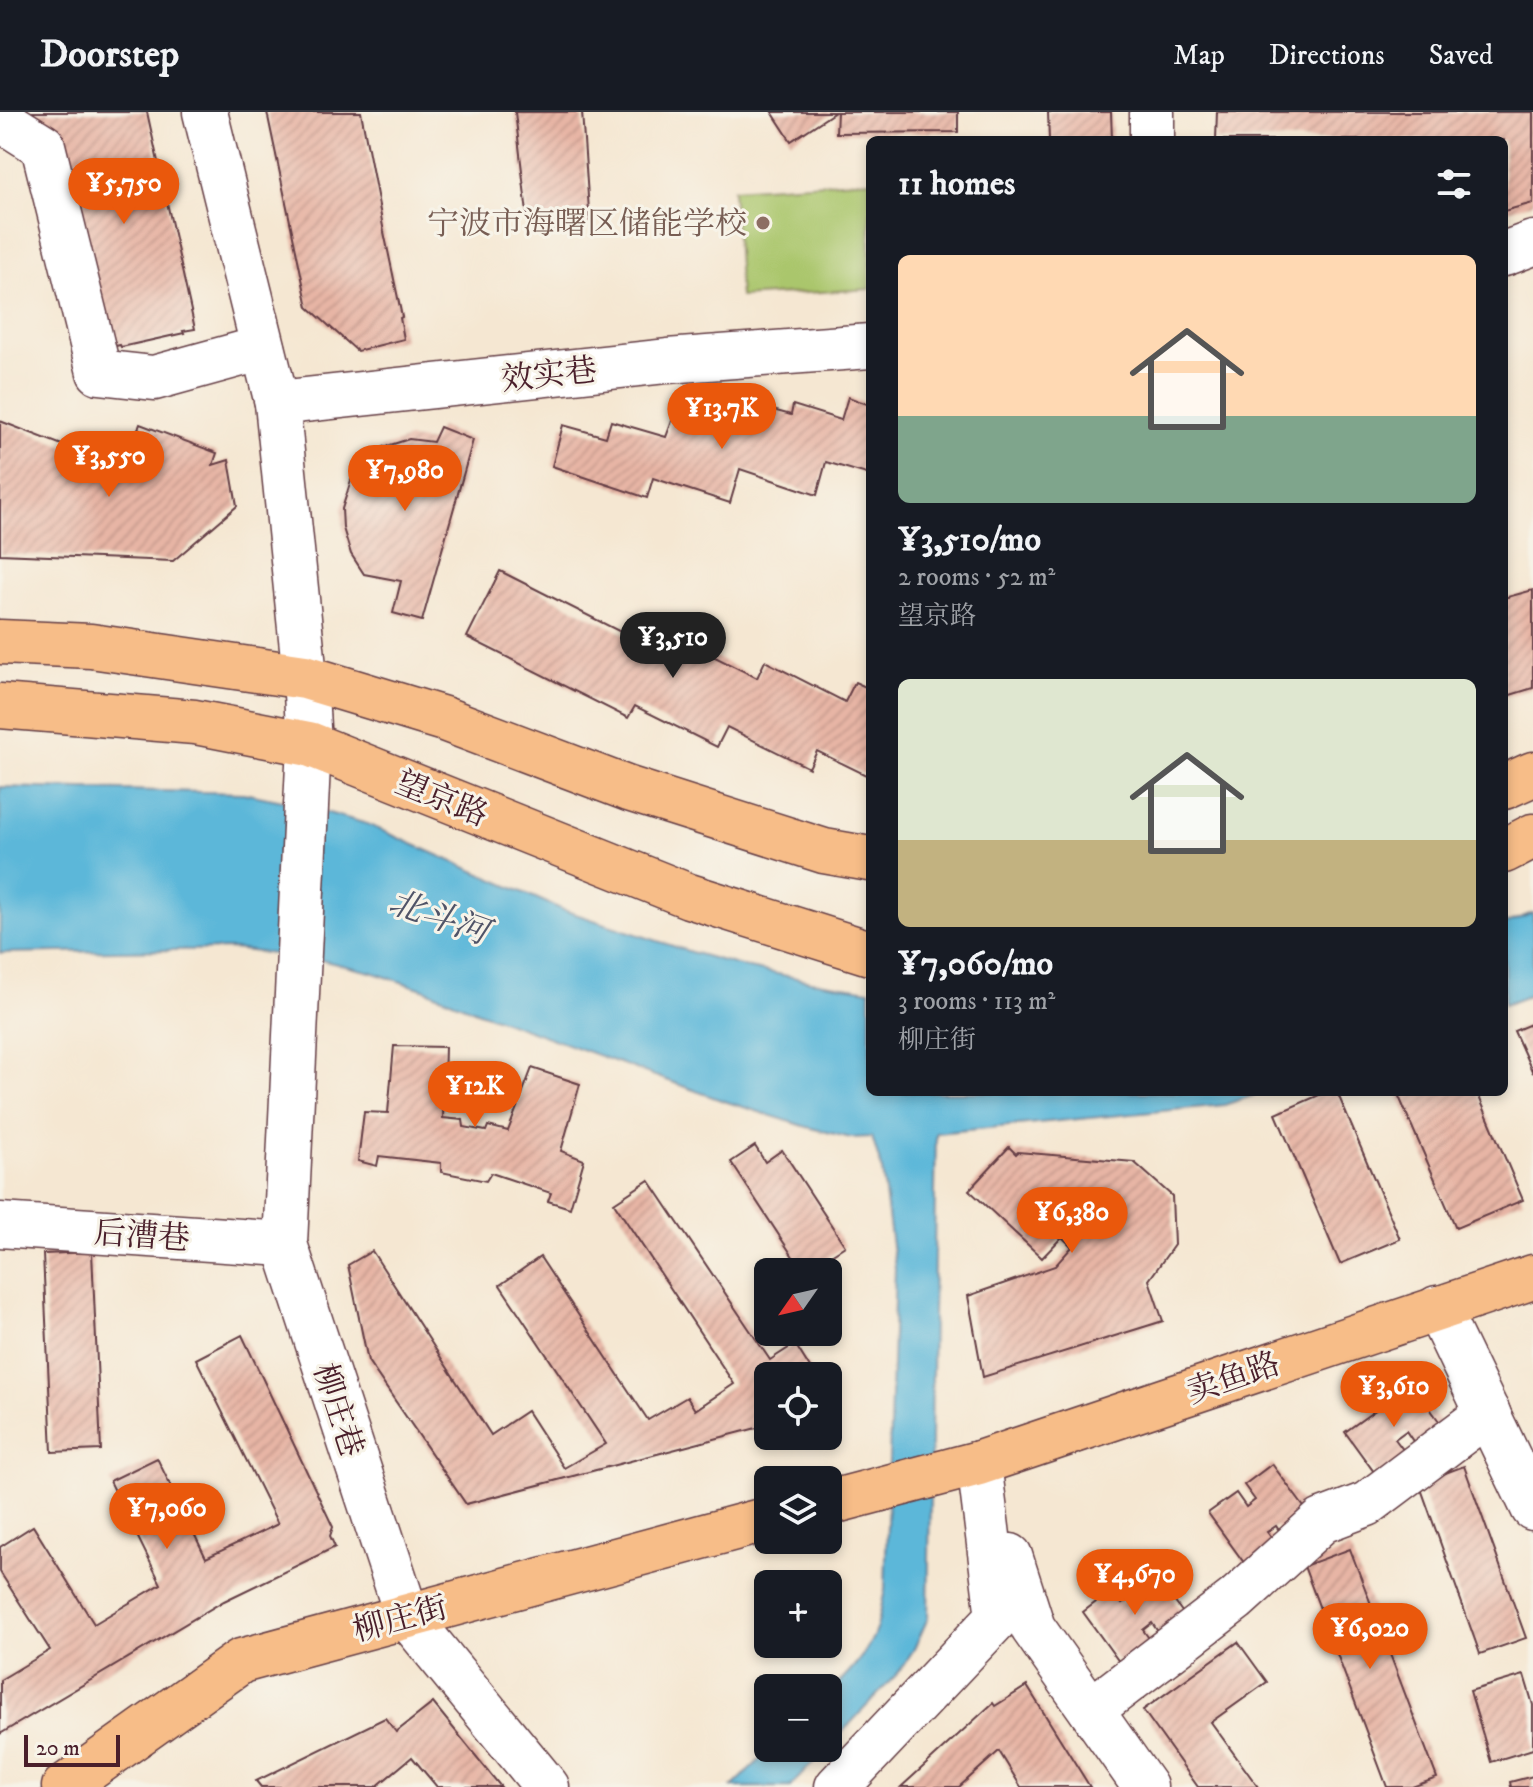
<!DOCTYPE html>
<html lang="en">
<head>
<meta charset="utf-8">
<style>
  body { margin:0; font-family:"IM FELL DW Pica","Noto Serif SC",serif; background:#242831; color:#f1f3f6; height:100vh; display:flex; flex-direction:column; font-size:30px; white-space:nowrap }
  * { box-sizing:border-box; margin:0 }
  p { font-size:26px; color:#9ea1a6 }
  .icon { flex:none; width:44px; height:44px; fill:none; stroke:currentColor; stroke-width:2; stroke-linecap:round; stroke-linejoin:round }
  .map { position:relative; flex:1; overflow:hidden }
  .drawer { position:absolute; left:866px; top:24px; width:642px; height:960px; display:flex; flex-direction:column; background:#171b24; border-radius:12px; box-shadow:0 4px 12px #0003 }
  .drawer>* { flex:none }
  .needle { width:52px; rotate:236deg }
  .controls { position:absolute; left:754px; top:1146px; display:grid; gap:16px }
  .controls a { display:grid; place-items:center; width:88px; height:88px; border-radius:12px; background:#171b24; box-shadow:0 4px 12px #0003; font-size:40px }
  .scale { position:absolute; left:24px; bottom:20px; width:96px; box-sizing:border-box; padding-left:8px; border:4px solid #4a1f2b; border-top:0; font-size:22px; line-height:28px; white-space:nowrap; color:#4a1f2b; -webkit-text-stroke:6px #f7f3e8; paint-order:stroke }
  .price { position:absolute; translate:-50% -68px; padding:0 18px; border-radius:28px; background:#ea580c; color:#fff; font-size:26px; line-height:52px; filter:drop-shadow(0 2px 4px #0008) }
  .price::after { content:''; position:absolute; left:50%; top:48px; width:24px; height:18px; margin-left:-12px; background:inherit; clip-path:polygon(0 0,100% 0,50% 100%) }
  .price.selected { background:#222; color:#fff }
  ul { padding:0; list-style:none }
  li { display:grid; align-content:center; gap:16px; height:424px; padding:0 32px }
  li span { display:grid; place-items:center; height:248px; border-radius:12px; color:#555 }
  li>.icon { margin-inline-start:auto }
  span .icon { width:144px; height:144px; fill:#fffc; stroke-width:1 }
  li b { font-size:34px }
  h2 { display:flex; justify-content:space-between; align-items:center; height:96px; padding:0 32px; font-size:34px }
  header { display:flex; align-items:center; gap:48px; box-sizing:border-box; height:112px; padding:0 40px; background:#171b24; border-bottom:2px solid #363941 }
  header strong { font-size:38px }
  nav { display:flex; gap:44px; margin-inline-start:auto; font-size:28px }
  .map>svg:first-child { display:block }
</style>
</head>
<body>
<header>
<strong>Doorstep</strong>
<nav><a>Map</a><a>Directions</a><a>Saved</a></nav>
</header>
<div class="map">
<svg width="1533" height="1675" viewBox="0 0 1533 1675">
  <defs>
    <pattern id="building-hatch" width="6" height="6" patternUnits="userSpaceOnUse" patternTransform="scale(2)"><rect width="6" height="6" fill="#e7b5a5"/><path d="M-1 1l2-2M0 6l6-6M5 7l2-2" fill="none" stroke="#c89b8e"/></pattern>
  </defs>
  <rect width="100%" height="100%" fill="#f7f3e8"/>
  <filter id="ink" filterUnits="userSpaceOnUse"><feTurbulence type="fractalNoise" baseFrequency=".0125" numOctaves="2"/><feDisplacementMap in="SourceGraphic" scale="16" xChannelSelector="R" yChannelSelector="G"/><feConvolveMatrix kernelMatrix="1 2 1 2 8 2 1 2 1" color-interpolation-filters="sRGB"/></filter>
  <filter id="wash" filterUnits="userSpaceOnUse"><feTurbulence type="fractalNoise" baseFrequency=".006" numOctaves="4" result="noise"/><feDisplacementMap in="SourceGraphic" scale="32" xChannelSelector="R" yChannelSelector="G"/><feGaussianBlur stdDeviation="1.8" result="paint"/><feColorMatrix in="noise" values="0 0 0 0 0 0 0 0 0 0 0 0 0 0 0 0 0 1.4 0 .05"/><feComposite in="paint" operator="in"/></filter>
  <g filter="url(#wash)">
    <rect width="100%" height="100%" fill="#f5e7d2"/>
    <path fill="#aac66c" stroke="#7a724c" stroke-width="2" d="M 870,68 L 870,177 L 740,185 L 733,77 Z"/>
    <g fill="#5bb7d9" stroke="#526b82" stroke-width="2">
      <path d="M 0,675 L 243,681 L 293,691 L 367,712 L 563,798 L 691,840 L 744,855 L 811,869 L 870,878 L 870,980 L 1264,980 L 1224,993 L 936,1021 L 928,1506 L 914,1537 L 899,1560 L 828,1635 L 828,1581 C 848,1562 868,1542 877,1515 C 880,1503 882,1490 885,1478 L 895,1156 L 882,1058 L 872,1025 L 851,1026 L 807,1015 L 721,988 L 479,900 L 426,878 L 371,860 L 316,847 L 233,837 L 0,841 Z"/>
      <path d="M 1533,801 L 1533,882 L 1504,893 L 1504,812 Z"/>
      <path d="M 772,1636 L 827,1636 L 790,1675 L 732,1675 Z"/>
    </g>
    <g id="blocks">
      <g fill="url(#building-hatch)">
        <path d="M 30,0 L 147,0 L 195,217 L 183,219 L 184,221 L 121,235 L 120,233 L 103,237 L 59,20 Z"/>
        <path d="M 267,0 L 361,0 L 384,120 L 402,205 L 400,206 L 404,227 L 357,239 L 308,195 Z"/>
        <path d="M 515,0 L 582,0 L 590,113 L 534,120 L 534,117 L 529,118 Z"/>
        <path d="M 772,0 L 835,0 L 791,29 Z"/>
        <path d="M 837,0 L 958,0 L 958,20 L 836,21 Z"/>
        <path d="M 1048,0 L 1111,0 L 1112,28 L 1049,28 Z"/>
        <path d="M 1217,0 L 1533,0 L 1533,91 L 1504,99 L 1504,28 L 1216,28 Z"/>
        <path d="M 848,285 L 870,293 L 870,363 L 826,350 L 817,383 L 740,357 L 730,391 L 653,366 L 647,386 L 552,354 L 563,313 L 606,325 L 611,309 L 666,325 L 675,301 L 702,312 L 706,300 L 751,317 L 758,294 L 791,303 L 793,293 L 841,308 Z"/>
        <path d="M 0,309 L 70,336 L 65,348 L 123,358 L 140,312 L 217,341 L 213,353 L 229,348 L 237,394 L 173,449 L 0,442 Z"/>
        <path d="M 440,315 L 473,328 L 422,509 L 393,501 L 401,469 L 364,462 L 351,442 L 343,416 L 342,397 L 353,362 L 365,348 L 384,335 L 409,327 L 433,330 Z"/>
        <path d="M 500,459 L 668,544 L 677,526 L 757,566 L 765,549 L 845,590 L 855,570 L 870,577 L 870,665 L 817,639 L 809,656 L 727,615 L 717,635 L 635,594 L 628,606 L 467,525 Z"/>
        <path d="M 1533,478 L 1533,576 L 1504,585 L 1504,486 Z"/>
        <path d="M 1533,911 L 1533,961 L 1514,919 Z"/>
        <path d="M 394,934 L 445,935 L 443,1006 L 463,1008 L 464,1015 L 486,1019 L 488,1014 L 508,1019 L 532,956 L 580,972 L 561,1039 L 584,1048 L 570,1096 L 548,1089 L 551,1081 L 491,1061 L 486,1069 L 441,1060 L 441,1051 L 379,1044 L 377,1054 L 358,1049 L 364,1000 L 388,1001 Z"/>
        <path d="M 1326,980 L 1337,980 L 1400,1127 L 1340,1152 L 1276,1002 Z"/>
        <path d="M 1397,980 L 1477,980 L 1523,1088 L 1456,1116 Z"/>
        <path d="M 755,1034 L 765,1050 L 782,1038 L 845,1134 L 828,1145 L 839,1162 L 828,1169 L 828,1160 L 803,1160 L 731,1050 Z"/>
        <path d="M 1009,1035 L 1016,1042 L 1018,1040 L 1134,1050 L 1172,1084 L 1174,1133 L 1149,1168 L 1163,1209 L 983,1265 L 968,1184 L 1055,1154 L 1072,1135 L 1062,1125 L 1042,1146 L 969,1078 Z"/>
        <path d="M 649,1068 L 770,1248 L 795,1232 L 815,1264 L 768,1264 L 768,1313 L 466,1392 L 368,1249 L 348,1153 L 372,1139 L 491,1323 L 527,1299 L 564,1356 L 606,1332 L 500,1173 L 540,1145 L 648,1308 L 687,1285 L 695,1298 L 734,1272 L 614,1091 Z"/>
        <path d="M 92,1140 L 101,1338 L 52,1340 L 43,1142 Z"/>
        <path d="M 242,1223 L 333,1415 L 330,1424 L 335,1435 L 224,1489 L 0,1622 L 0,1568 L 50,1538 L 0,1460 L 0,1435 L 33,1414 L 94,1512 L 161,1472 L 110,1369 L 157,1346 L 206,1446 L 278,1412 L 196,1247 Z"/>
        <path d="M 1412,1272 L 1444,1316 L 1417,1335 L 1406,1319 L 1395,1327 L 1407,1343 L 1377,1364 L 1345,1320 Z"/>
        <path d="M 1272,1352 L 1315,1410 L 1287,1430 L 1276,1414 L 1267,1420 L 1280,1437 L 1250,1459 L 1208,1401 L 1236,1381 L 1246,1395 L 1255,1388 L 1244,1373 Z"/>
        <path d="M 1464,1354 L 1526,1526 L 1480,1542 L 1419,1371 Z"/>
        <path d="M 1350,1437 L 1437,1666 L 1412,1675 L 1387,1675 L 1304,1454 Z"/>
        <path d="M 1147,1452 L 1188,1508 L 1163,1527 L 1152,1511 L 1143,1518 L 1156,1536 L 1125,1558 L 1083,1500 L 1112,1478 L 1122,1492 L 1132,1485 L 1121,1470 Z"/>
        <path d="M 1238,1530 L 1267,1570 L 1211,1610 L 1258,1675 L 1198,1675 L 1143,1598 Z"/>
        <path d="M 1524,1563 L 1533,1593 L 1533,1637 L 1491,1650 L 1470,1579 Z"/>
        <path d="M 1027,1574 L 1090,1675 L 1021,1675 L 999,1639 L 959,1675 L 901,1675 L 993,1591 L 995,1594 Z"/>
        <path d="M 433,1591 L 501,1675 L 437,1675 L 412,1645 L 376,1675 L 261,1675 L 256,1669 L 385,1606 L 396,1620 Z"/>
        <path d="M 1533,1664 L 1533,1675 L 1511,1675 L 1510,1670 Z"/>
      </g>
    </g>
  </g>
  <g filter="url(#ink)">
    <use href="#blocks" fill-opacity="0" stroke="#643d44" stroke-width="2"/>
    <g fill="none" stroke-linecap="round" stroke-linejoin="round">
      <defs>
        <g id="minor">
          <path d="M 205,0 L 277,291 L 305,565 L 309,632 L 285,1132 L 407,1504 L 547,1675"/>
          <path d="M 0,7 L 43,34 L 99,260 L 154,266 L 263,236"/>
          <path d="M 1152,28 L 1152,0"/>
          <path d="M 1504,142 L 1533,131"/>
          <path d="M 277,291 L 667,249 L 870,234"/>
          <path d="M 0,1113 L 285,1132"/>
          <path d="M 1437,1196 L 1533,1396"/>
          <path d="M 1010,1444 L 1033,1516 L 1145,1675"/>
          <path d="M 1091,1598 L 1236,1487 L 1322,1409 L 1367,1392 L 1488,1301"/>
          <path d="M 837,1675 L 998,1505 L 979,1351"/>
        </g>
        <g id="major">
          <path d="M 0,530 L 91,534 L 305,565 L 444,607 L 629,677 L 824,739 L 870,747"/>
          <path d="M 0,594 L 195,610 L 309,632 L 689,784 L 870,841"/>
          <path d="M 1504,675 L 1533,662"/>
          <path d="M 1504,739 L 1533,724"/>
          <path d="M 828,1391 L 979,1351 L 1533,1165"/>
          <path d="M 64,1675 L 241,1549 L 768,1407"/>
        </g>
      </defs>
      <use href="#minor" stroke="#643d44" stroke-width="47"/>
      <use href="#major" stroke="#643d44" stroke-width="47"/>
      <use href="#minor" stroke="#fff" stroke-width="44"/>
      <use href="#major" stroke="#f7bd88" stroke-width="44"/>
    </g>
  </g>
  <circle fill="#8d6e63" stroke="#f7f3e8" stroke-width="3" cx="763" cy="111" r="8"/>
  <g text-anchor="middle" stroke-width="6" stroke-linejoin="round" paint-order="stroke">
    <g font-size="32" fill="#785e54" stroke="#f7f3e8" text-anchor="end">
      <text x="747" y="122">宁波市海曙区储能学校</text>
    </g>
    <g font-size="32" fill="#4a1f2b" stroke="#f7f3e8">
      <text transform="translate(549 262) rotate(-6)" y="11">效实巷</text>
      <text transform="translate(442 686) rotate(22)" y="11">望京路</text>
      <text transform="translate(142 1123) rotate(4)" y="11">后漕巷</text>
      <text transform="translate(1233 1265) rotate(-19)" y="11">卖鱼路</text>
      <text transform="translate(339 1298) rotate(72)" y="11">柳庄巷</text>
      <text transform="translate(400 1506) rotate(-15)" y="11">柳庄街</text>
    </g>
    <g font-size="34" font-style="italic" fill="#505468" stroke="#f7f3e8">
      <text transform="translate(439 804) rotate(19)" y="12">北斗河</text>
    </g>
  </g>
</svg>
<div class="controls">
<a><svg class="needle" viewBox="-14 -14 28 28"><path d="M0-13l5 13h-10z" fill="#e53935"/><path d="M0 13l5-13h-10z" fill="#9ea1a6"/></svg></a>
<a><svg class="icon" aria-label="locate" viewBox="0 0 24 24"><circle cx="12" cy="12" r="6"/><path d="M12 2v4M12 18v4M2 12h4M18 12h4"/></svg></a>
<a><svg class="icon" aria-label="layers" viewBox="0 0 24 24"><path d="M12 4l9 5-9 5-9-5zM3 14l9 5 9-5"/></svg></a>
<a>+</a>
<a>−</a>
</div>
<div class="scale">20 m</div>
<b class="price" style="left:124px;top:114px">¥5,750</b>
<b class="price" style="left:722px;top:339px">¥13.7K</b>
<b class="price" style="left:109px;top:387px">¥3,550</b>
<b class="price" style="left:405px;top:401px">¥7,980</b>
<b class="price selected" style="left:673px;top:568px">¥3,510</b>
<b class="price" style="left:475px;top:1017px">¥12K</b>
<b class="price" style="left:1072px;top:1143px">¥6,380</b>
<b class="price" style="left:1394px;top:1317px">¥3,610</b>
<b class="price" style="left:167px;top:1439px">¥7,060</b>
<b class="price" style="left:1135px;top:1505px">¥4,670</b>
<b class="price" style="left:1370px;top:1559px">¥6,020</b>
<section class="drawer">
<h2>11 homes<svg class="icon" aria-label="filters" viewBox="0 0 24 24"><path d="M4 7h16M4 17h16"/><circle cx="9" cy="7" r="2"/><circle cx="15" cy="17" r="2"/></svg></h2>
<ul>
<li><span style="background:linear-gradient(#ffd9b3 65%,#7fa58c 0)"><svg class="icon" aria-label="home" viewBox="0 0 24 24"><path d="M3 11l9-7 9 7M6 9v11h12V9"/></svg></span><div><b>¥3,510/mo</b><p>2 rooms · 52 m²</p><p>望京路</p></div></li>
<li><span style="background:linear-gradient(#dfe7d0 65%,#c2b280 0)"><svg class="icon" aria-label="home" viewBox="0 0 24 24"><path d="M3 11l9-7 9 7M6 9v11h12V9"/></svg></span><div><b>¥7,060/mo</b><p>3 rooms · 113 m²</p><p>柳庄街</p></div></li>
</ul>
</section>
</div>
</body>
</html>
